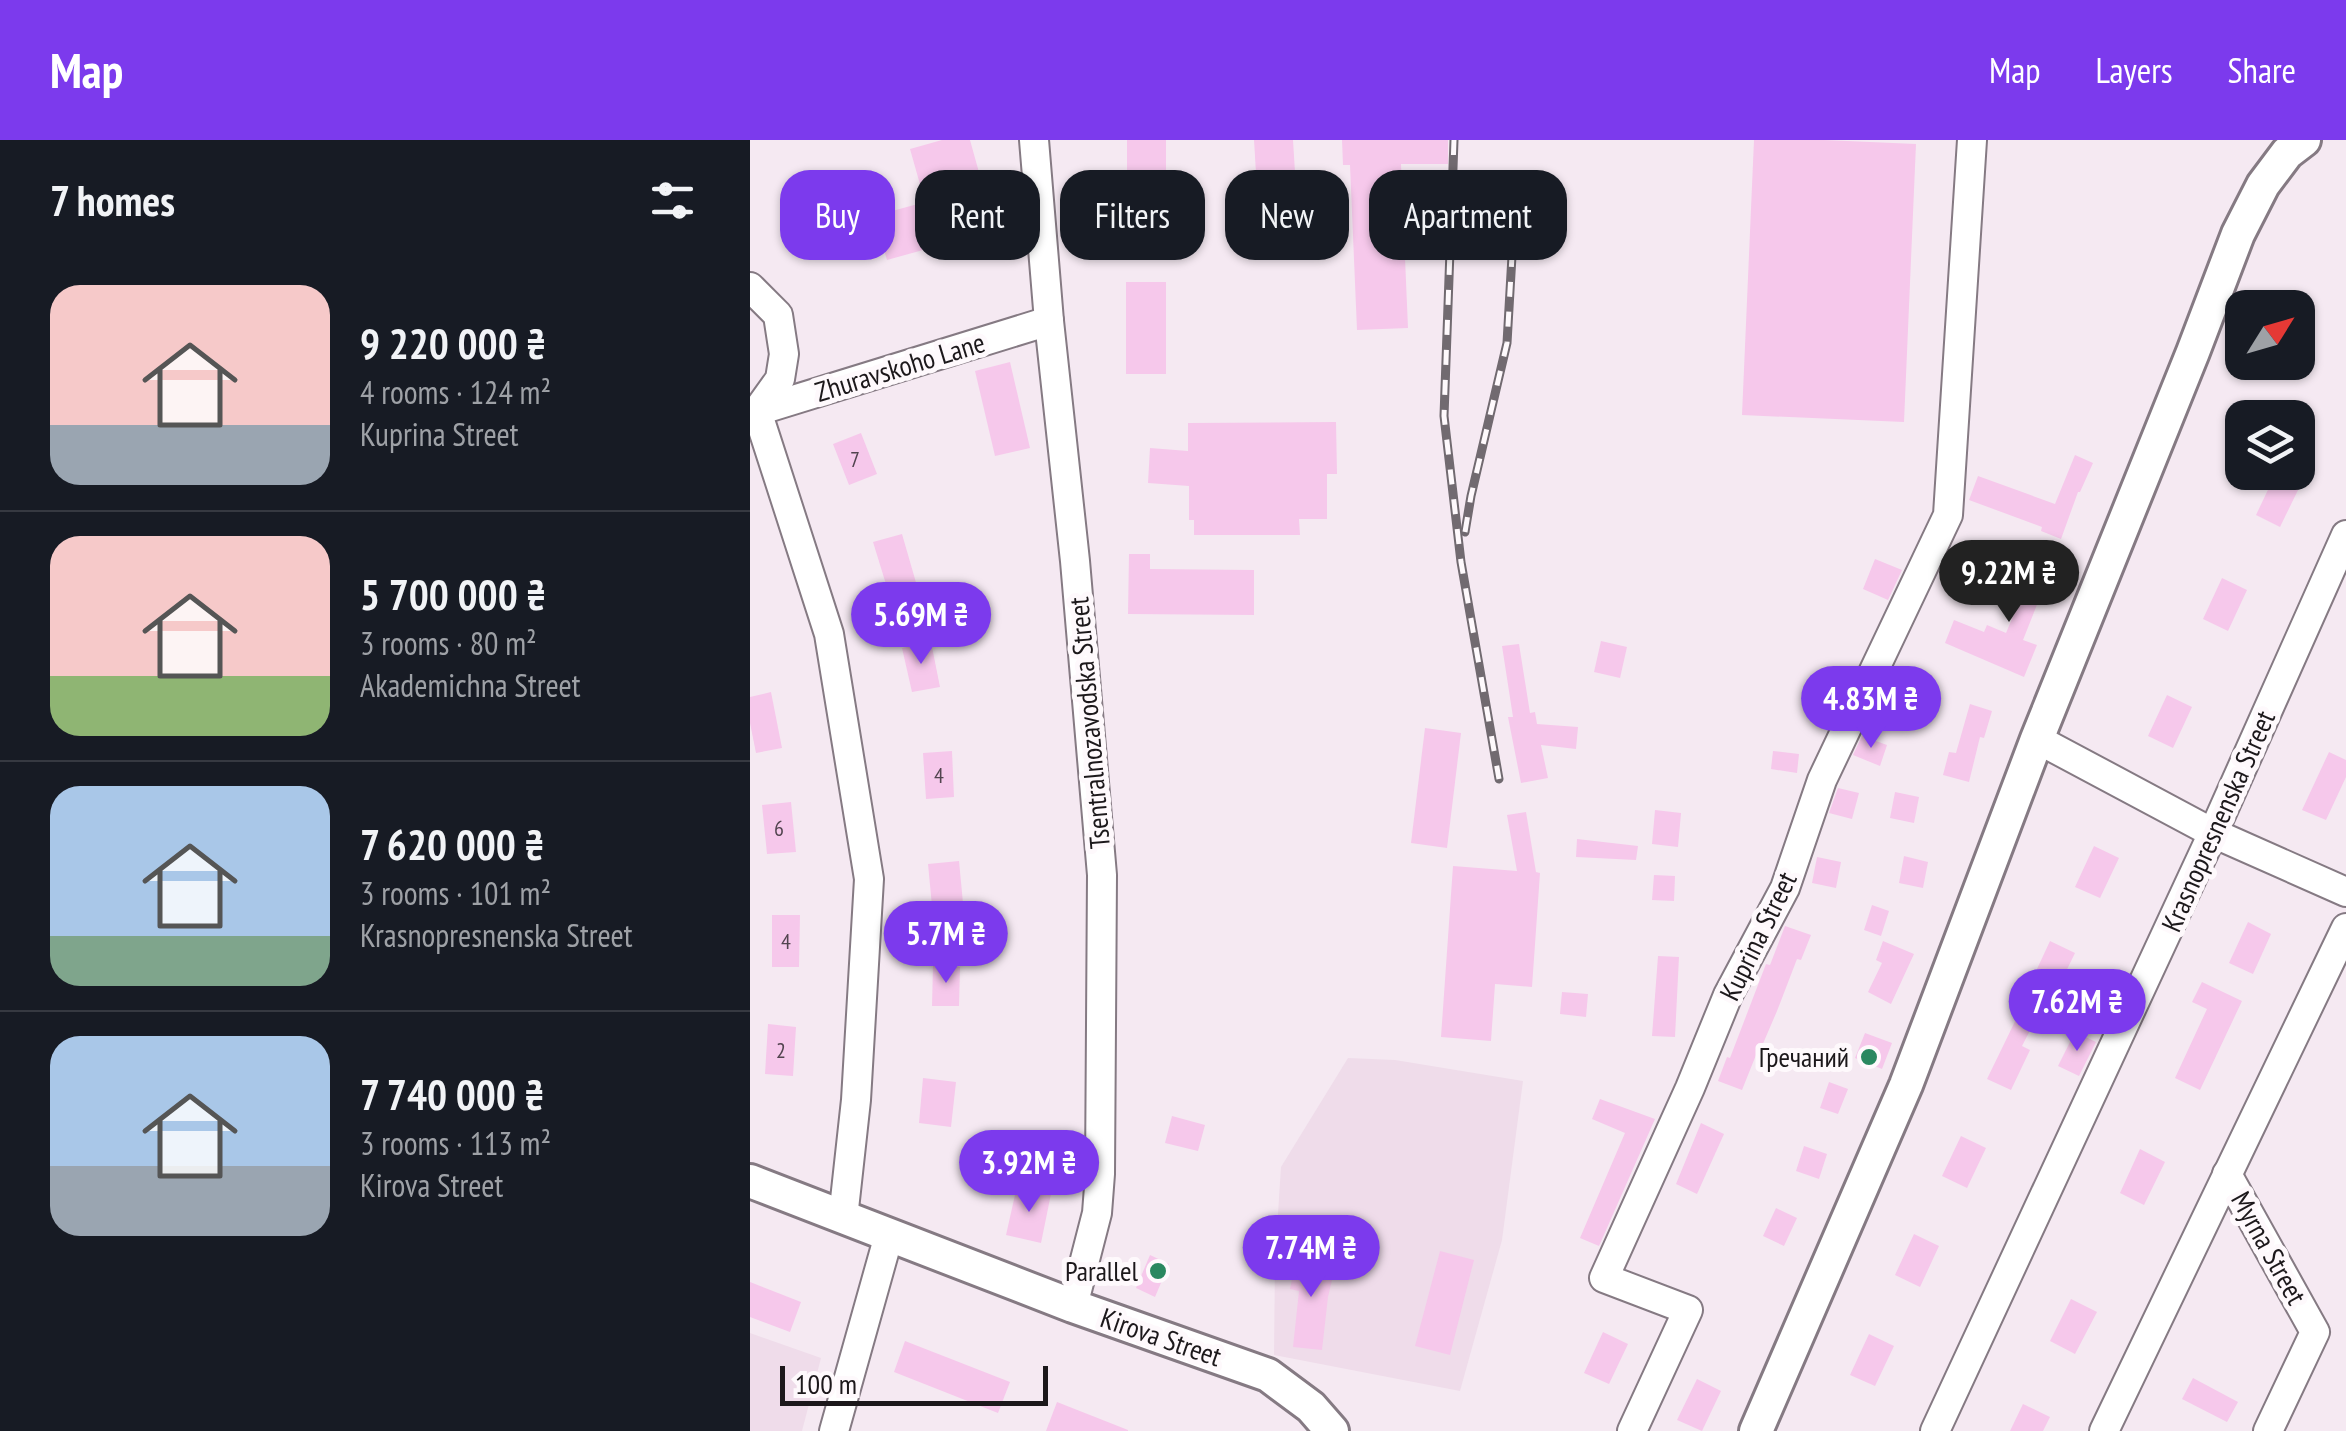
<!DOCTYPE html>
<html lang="en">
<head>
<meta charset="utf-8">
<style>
  body { margin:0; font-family:"PT Sans Narrow",sans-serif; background:#20242c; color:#f1f3f6; height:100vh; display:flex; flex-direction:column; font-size:38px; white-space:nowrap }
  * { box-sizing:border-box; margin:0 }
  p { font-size:32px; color:#9ea1a6 }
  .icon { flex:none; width:55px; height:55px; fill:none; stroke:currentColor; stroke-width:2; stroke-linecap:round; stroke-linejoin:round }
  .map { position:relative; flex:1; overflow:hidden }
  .panel { display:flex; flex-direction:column; background:#171b24; width:750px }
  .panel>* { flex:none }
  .banner { position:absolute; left:30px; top:30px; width:950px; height:90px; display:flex; gap:20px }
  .needle { width:65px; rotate:53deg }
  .tools { position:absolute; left:1475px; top:150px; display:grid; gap:20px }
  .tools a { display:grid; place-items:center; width:90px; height:90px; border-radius:20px; background:#171b24; box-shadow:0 2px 8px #0004; font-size:50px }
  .scale { position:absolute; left:30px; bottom:25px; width:268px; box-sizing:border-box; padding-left:10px; border:5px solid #1c181b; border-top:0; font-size:28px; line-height:35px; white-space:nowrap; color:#1c181b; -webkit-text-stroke:8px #fef9fc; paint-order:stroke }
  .price { position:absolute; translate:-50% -85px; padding:0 22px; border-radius:35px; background:#7c3aed; color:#fff; font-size:32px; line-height:65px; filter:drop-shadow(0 2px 5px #0008) }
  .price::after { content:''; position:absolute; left:50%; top:60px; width:30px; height:22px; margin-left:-15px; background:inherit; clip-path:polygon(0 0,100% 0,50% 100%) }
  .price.current { background:#222; color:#fff }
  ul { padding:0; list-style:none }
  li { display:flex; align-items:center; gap:30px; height:250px; padding:0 50px }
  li+li { border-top:2px solid #363941 }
  li span { display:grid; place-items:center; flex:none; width:280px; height:200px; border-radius:30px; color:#555 }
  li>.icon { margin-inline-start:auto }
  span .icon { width:120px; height:120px; fill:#fffc; stroke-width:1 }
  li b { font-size:42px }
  h2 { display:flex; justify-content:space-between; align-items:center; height:120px; padding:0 50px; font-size:42px }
  .pill { padding:0 35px; border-radius:30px; background:#171b24; box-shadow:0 2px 8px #0004; font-size:35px; line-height:90px }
  .pill.current { background:#7c3aed; color:#fff }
  header { display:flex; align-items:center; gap:60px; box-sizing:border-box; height:140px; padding:0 50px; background:#7c3aed; color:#fff }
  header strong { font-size:48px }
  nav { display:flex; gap:55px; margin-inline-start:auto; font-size:35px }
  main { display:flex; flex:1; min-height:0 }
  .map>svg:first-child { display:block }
</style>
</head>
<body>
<header>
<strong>Map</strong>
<nav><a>Map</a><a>Layers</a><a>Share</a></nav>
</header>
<main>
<section class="panel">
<h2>7 homes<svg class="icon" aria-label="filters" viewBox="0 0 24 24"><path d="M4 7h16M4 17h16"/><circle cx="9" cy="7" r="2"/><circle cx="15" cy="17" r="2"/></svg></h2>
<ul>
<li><span style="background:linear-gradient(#f6c9c9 70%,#9aa5b1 0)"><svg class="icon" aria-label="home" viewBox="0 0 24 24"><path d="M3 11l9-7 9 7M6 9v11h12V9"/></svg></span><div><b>9 220 000 ₴</b><p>4 rooms · 124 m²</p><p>Kuprina Street</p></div></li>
<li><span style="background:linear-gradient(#f6c9c9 70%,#8fb573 0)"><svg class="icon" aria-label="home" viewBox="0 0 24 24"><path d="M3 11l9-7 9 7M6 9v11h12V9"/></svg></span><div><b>5 700 000 ₴</b><p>3 rooms · 80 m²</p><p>Akademichna Street</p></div></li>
<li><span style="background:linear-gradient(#a9c7e8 75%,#7fa58c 0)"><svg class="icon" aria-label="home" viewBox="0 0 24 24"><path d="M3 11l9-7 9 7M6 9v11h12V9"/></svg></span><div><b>7 620 000 ₴</b><p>3 rooms · 101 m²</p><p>Krasnopresnenska Street</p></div></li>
<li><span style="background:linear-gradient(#a9c7e8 65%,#9aa5b1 0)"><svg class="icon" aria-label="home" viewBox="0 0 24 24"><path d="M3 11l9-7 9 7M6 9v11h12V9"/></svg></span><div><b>7 740 000 ₴</b><p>3 rooms · 113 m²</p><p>Kirova Street</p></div></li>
</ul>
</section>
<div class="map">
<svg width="1596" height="1291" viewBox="0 0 1596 1291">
  <rect width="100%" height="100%" fill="#f5e9f2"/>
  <g fill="#efdcea">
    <path d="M 598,918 L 645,920 L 773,941 L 752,1100 L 710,1251 L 524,1215 L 525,1120 L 531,1027 Z"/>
    <path d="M 0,1193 L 71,1218 L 52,1291 L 0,1291 Z"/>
  </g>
  <g fill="#f6c8eb">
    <path d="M 192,0 L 220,0 L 245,90 L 137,120 L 124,76 L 175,62 L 160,9 Z"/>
    <rect x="377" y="0" width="39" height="56"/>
    <path d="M 504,0 L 543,0 L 547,63 L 508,66 Z"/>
    <path d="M 592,0 L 698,0 L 698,24 L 651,24 L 658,188 L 607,190 L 600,25 L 593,25 Z"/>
    <path d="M 1004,0 L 1074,0 L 1166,4 L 1154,282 L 992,275 Z"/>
    <rect x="376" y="142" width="40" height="92"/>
    <path d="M 260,222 L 280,308 L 245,316 L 225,231 Z"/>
    <path d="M 586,282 L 587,334 L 577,334 L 577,379 L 549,379 L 550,395 L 444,395 L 444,380 L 439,380 L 439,346 L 398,343 L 400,308 L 438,311 L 438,283 Z"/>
    <path d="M 111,293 L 127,334 L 99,345 L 83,304 Z"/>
    <path d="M 1325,315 L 1343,323 L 1330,352 L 1328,352 L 1311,399 L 1291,391 L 1292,387 L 1219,360 L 1228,336 L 1305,364 Z"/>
    <path d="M 1525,335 L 1550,346 L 1530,387 L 1506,375 Z"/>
    <path d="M 152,394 L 167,446 L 139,454 L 123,402 Z"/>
    <path d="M 379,414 L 400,414 L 400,429 L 504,430 L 504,475 L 378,474 Z"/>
    <path d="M 1125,419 L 1152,430 L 1138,460 L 1113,449 Z"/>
    <path d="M 1268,421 L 1313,439 L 1306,457 L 1292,452 L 1273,500 L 1287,505 L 1274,537 L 1195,503 L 1204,480 L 1234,492 L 1237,485 L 1256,493 L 1276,445 L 1261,440 Z"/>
    <path d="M 1472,438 L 1497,450 L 1478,491 L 1453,479 Z"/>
    <path d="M 851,501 L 877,507 L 870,538 L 844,532 Z"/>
    <path d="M 181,502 L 190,547 L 162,552 L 152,508 Z"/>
    <path d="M 769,504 L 780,573 L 785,572 L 787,584 L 828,587 L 826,609 L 791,605 L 798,638 L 771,643 L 758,577 L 763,577 L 752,506 Z"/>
    <path d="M 1086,530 L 1102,536 L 1091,559 L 1076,553 Z"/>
    <path d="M 1150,535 L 1171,542 L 1163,568 L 1142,561 Z"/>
    <path d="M 21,552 L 32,608 L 6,613 L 0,583 L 0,557 Z"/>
    <path d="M 1417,555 L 1442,567 L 1423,608 L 1398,596 Z"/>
    <path d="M 1220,564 L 1242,571 L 1234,598 L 1230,597 L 1219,642 L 1193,635 L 1199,612 L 1206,613 Z"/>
    <path d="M 675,588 L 711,593 L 697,708 L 661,703 Z"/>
    <path d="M 1112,596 L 1137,605 L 1130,626 L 1103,615 Z"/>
    <path d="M 202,611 L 204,657 L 176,659 L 173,613 Z"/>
    <path d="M 1023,611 L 1049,614 L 1047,633 L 1021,629 Z"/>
    <path d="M 1579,612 L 1596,620 L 1596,637 L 1576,680 L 1552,670 Z"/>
    <path d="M 1088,648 L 1109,653 L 1102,679 L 1079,673 Z"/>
    <path d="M 1145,652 L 1169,657 L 1164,683 L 1140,678 Z"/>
    <path d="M 41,662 L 46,712 L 17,714 L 12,665 Z"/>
    <path d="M 905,670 L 931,673 L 928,707 L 902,704 Z"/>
    <path d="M 776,672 L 786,732 L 790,733 L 782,847 L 745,844 L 741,901 L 691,897 L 703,726 L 767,731 L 757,675 Z"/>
    <path d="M 827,699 L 888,706 L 886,720 L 826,717 Z"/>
    <path d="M 1344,706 L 1369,718 L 1350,758 L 1325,747 Z"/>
    <path d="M 1154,716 L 1178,722 L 1173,748 L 1149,743 Z"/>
    <path d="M 1067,717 L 1091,722 L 1086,748 L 1062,743 Z"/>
    <path d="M 209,721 L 213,763 L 182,766 L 178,724 Z"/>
    <path d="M 904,735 L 925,736 L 924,761 L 902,760 Z"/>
    <path d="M 1122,765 L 1139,771 L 1131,796 L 1114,790 Z"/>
    <path d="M 22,775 L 50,775 L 49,827 L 22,827 Z"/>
    <path d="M 1498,782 L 1521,794 L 1503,834 L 1479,823 Z"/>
    <path d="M 1035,786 L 1061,795 L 1051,820 L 1047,819 L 1027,871 L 1012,906 L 1010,905 L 992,950 L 968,941 L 977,917 L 980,918 L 1016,824 L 1020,825 Z"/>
    <path d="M 1133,801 L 1164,814 L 1141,864 L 1118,852 L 1132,823 L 1126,820 Z"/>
    <path d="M 1300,801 L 1325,813 L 1305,854 L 1281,842 Z"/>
    <path d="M 908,816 L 929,817 L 925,897 L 902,896 Z"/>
    <path d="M 183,826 L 210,827 L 209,866 L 182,866 Z"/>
    <path d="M 1452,842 L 1492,861 L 1450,950 L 1425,938 L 1457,869 L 1442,862 Z"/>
    <path d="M 812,852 L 838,854 L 836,877 L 810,874 Z"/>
    <path d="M 1272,867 L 1288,875 L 1272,906 L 1280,910 L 1261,950 L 1237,939 Z"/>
    <path d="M 18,884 L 46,887 L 43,936 L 15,934 Z"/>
    <path d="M 1325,892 L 1346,902 L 1329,936 L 1308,926 Z"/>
    <path d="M 1115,893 L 1142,903 L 1132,929 L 1105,918 Z"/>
    <path d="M 173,938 L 206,942 L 201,987 L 169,983 Z"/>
    <path d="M 1079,942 L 1098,949 L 1088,974 L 1070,968 Z"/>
    <path d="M 850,959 L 905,979 L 849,1106 L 830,1098 L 875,993 L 842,979 Z"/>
    <path d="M 422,976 L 455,985 L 448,1011 L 415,1003 Z"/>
    <path d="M 951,983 L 974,994 L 947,1054 L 926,1044 Z"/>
    <path d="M 1211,996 L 1236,1008 L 1217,1048 L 1192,1036 Z"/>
    <path d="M 286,1003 L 311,1007 L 308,1023 L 283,1019 Z"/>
    <path d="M 1054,1006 L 1077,1014 L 1069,1039 L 1046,1031 Z"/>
    <path d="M 1390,1009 L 1415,1022 L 1394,1065 L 1370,1053 Z"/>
    <path d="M 267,1046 L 301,1054 L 291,1103 L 256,1095 Z"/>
    <path d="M 1026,1068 L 1047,1078 L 1034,1106 L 1013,1096 Z"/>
    <path d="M 1164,1094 L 1189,1106 L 1170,1147 L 1145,1135 Z"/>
    <path d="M 690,1111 L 724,1120 L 700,1215 L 665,1206 Z"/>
    <path d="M 400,1115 L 419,1124 L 405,1157 L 386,1148 Z"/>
    <path d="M 547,1115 L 586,1123 L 578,1157 L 572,1210 L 543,1207 L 549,1151 L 540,1149 Z"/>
    <path d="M 0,1142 L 51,1162 L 40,1192 L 0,1177 Z"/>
    <path d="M 1321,1159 L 1347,1172 L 1325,1214 L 1300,1201 Z"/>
    <path d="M 853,1192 L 878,1204 L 859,1244 L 834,1233 Z"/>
    <path d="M 1119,1194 L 1144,1206 L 1125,1246 L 1100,1235 Z"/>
    <path d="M 155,1201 L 260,1242 L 248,1273 L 144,1232 Z"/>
    <path d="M 1443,1238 L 1488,1262 L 1477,1282 L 1432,1259 Z"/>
    <path d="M 947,1239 L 971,1251 L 952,1291 L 927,1280 Z"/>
    <path d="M 307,1262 L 378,1290 L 378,1291 L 296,1291 Z"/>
    <path d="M 1273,1264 L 1300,1277 L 1293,1291 L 1260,1291 Z"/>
  </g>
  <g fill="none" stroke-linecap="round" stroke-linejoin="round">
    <defs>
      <g id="minor">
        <path d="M 284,0 L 299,181 L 325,421 L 352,735 L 350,1034 L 347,1073 L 323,1166"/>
        <path d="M 0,147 L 28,175 L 34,214 L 30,239 L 7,271 L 79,494 L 119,739 L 106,960 L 93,1078"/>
        <path d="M 1,273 L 299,181"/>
        <path d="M 1287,599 L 1463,693 L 1596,752"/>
        <path d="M 1477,1034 L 1565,1192 L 1518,1291"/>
        <path d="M 84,1291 L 139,1095"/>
        <path d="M 882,1291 L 938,1170 L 854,1138 L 940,948 L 978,855 L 1035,748 L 1072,640 L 1198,375 L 1222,0"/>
        <path d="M 1185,1291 L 1463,693 L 1596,395"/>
        <path d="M 1354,1291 L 1596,788"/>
      </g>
      <g id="major">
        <path d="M 0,1041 L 323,1166 L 518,1235 L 561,1267 L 582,1291"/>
        <path d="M 1006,1291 L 1156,945 L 1287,599 L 1443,212 L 1488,94 L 1513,45 L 1537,13 L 1554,0"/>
      </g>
    </defs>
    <use href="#minor" stroke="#857a83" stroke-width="32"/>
    <use href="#major" stroke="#857a83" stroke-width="38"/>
    <use href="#minor" stroke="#fff" stroke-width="28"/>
    <use href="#major" stroke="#fff" stroke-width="32"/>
    <defs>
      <g id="rail">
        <path d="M 704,0 L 694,276 L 711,422 L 749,639"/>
        <path d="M 715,392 L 721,356 L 757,203 L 764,81"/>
      </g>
    </defs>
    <use href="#rail" stroke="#716a70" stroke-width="9"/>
    <use href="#rail" stroke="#fef9fc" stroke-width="5" stroke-dasharray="15" stroke-linecap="butt"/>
  </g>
  <g fill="#2a8860" stroke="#fef9fc" stroke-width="4">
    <circle cx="1119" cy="917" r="10"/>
    <circle cx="408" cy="1131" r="10"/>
  </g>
  <g text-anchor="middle" stroke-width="10" stroke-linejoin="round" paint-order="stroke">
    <g font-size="22" fill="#52444f">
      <text x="105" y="327">7</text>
      <text x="189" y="643">4</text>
      <text x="29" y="696">6</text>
      <text x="36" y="809">4</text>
      <text x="31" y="918">2</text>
    </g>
    <g font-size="28" fill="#1c181b" stroke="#fef9fc">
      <text transform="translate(150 227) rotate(-17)" y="10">Zhuravskoho Lane</text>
      <text transform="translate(339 583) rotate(-95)" y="10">Tsentralnozavodska Street</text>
      <text transform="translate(1468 681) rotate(-66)" y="10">Krasnopresnenska Street</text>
      <text transform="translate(1008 796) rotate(-64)" y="10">Kuprina Street</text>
      <text transform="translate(1519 1108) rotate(61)" y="10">Myrna Street</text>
      <text transform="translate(411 1197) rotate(19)" y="10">Kirova Street</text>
    </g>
    <g font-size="28" fill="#1c181b" stroke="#fef9fc" text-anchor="end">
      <text x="1099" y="927">Гречаний</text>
      <text x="388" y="1141">Parallel</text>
    </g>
  </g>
</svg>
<div class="tools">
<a><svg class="needle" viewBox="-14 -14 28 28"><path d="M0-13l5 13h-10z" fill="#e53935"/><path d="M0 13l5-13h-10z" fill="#9ea1a6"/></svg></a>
<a><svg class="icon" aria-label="layers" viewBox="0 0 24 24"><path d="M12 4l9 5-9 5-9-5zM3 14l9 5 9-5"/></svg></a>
</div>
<div class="scale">100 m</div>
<b class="price current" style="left:1259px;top:485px">9.22M ₴</b>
<b class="price" style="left:171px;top:527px">5.69M ₴</b>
<b class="price" style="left:1121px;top:611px">4.83M ₴</b>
<b class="price" style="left:196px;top:846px">5.7M ₴</b>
<b class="price" style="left:1327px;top:914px">7.62M ₴</b>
<b class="price" style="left:279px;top:1075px">3.92M ₴</b>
<b class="price" style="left:561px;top:1160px">7.74M ₴</b>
<div class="banner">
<a class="pill current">Buy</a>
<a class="pill">Rent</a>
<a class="pill">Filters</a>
<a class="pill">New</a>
<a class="pill">Apartment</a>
</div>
</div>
</main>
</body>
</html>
